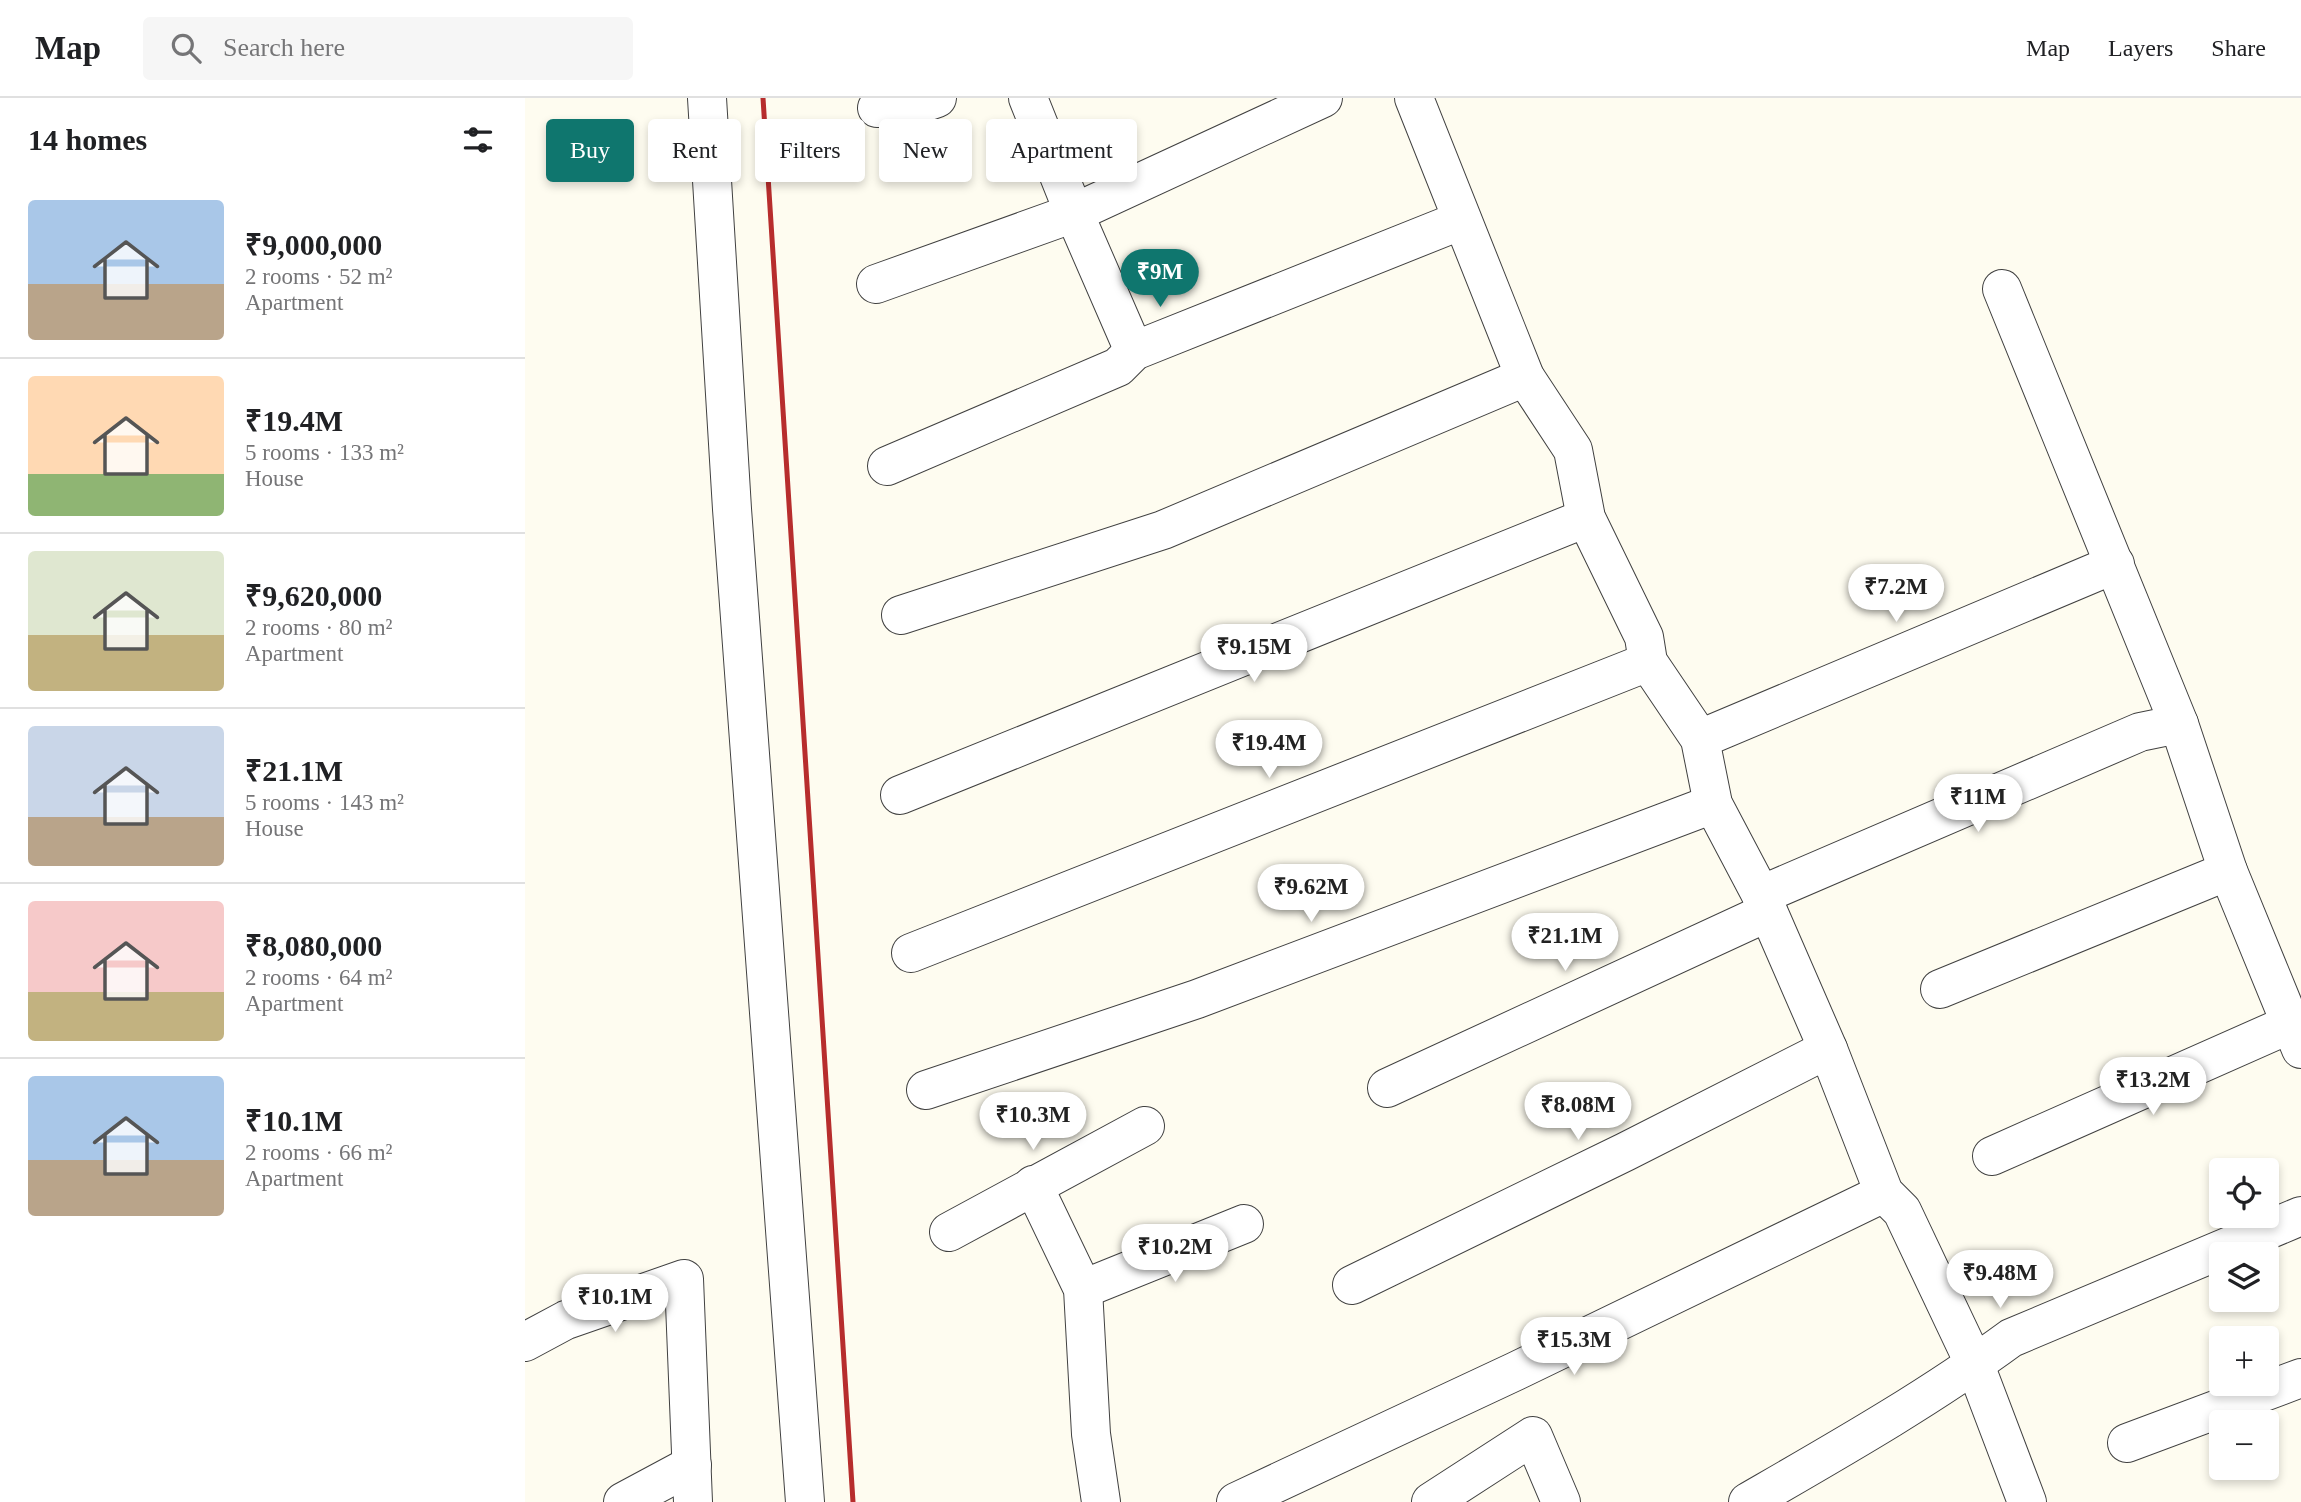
<!DOCTYPE html>
<html lang="en">
<head>
<meta charset="utf-8">
<style>
  body { margin:0; font-family:Georgia,serif; background:#f6f6f6; color:#202124; height:100vh; display:flex; flex-direction:column; font-size:26px; white-space:nowrap }
  * { box-sizing:border-box; margin:0 }
  p { font-size:23px; color:#757577 }
  .icon { flex:none; width:38px; height:38px; fill:none; stroke:currentColor; stroke-width:2; stroke-linecap:round; stroke-linejoin:round }
  .map { position:relative; flex:1; overflow:hidden }
  .sheet { display:flex; flex-direction:column; background:#fff; width:525px }
  .sheet>* { flex:none }
  .hud { position:absolute; left:21px; top:21px; width:665px; height:63px; display:flex; gap:14px }
  .buttons { position:absolute; left:1684px; top:1060px; display:grid; gap:14px }
  .buttons a { display:grid; place-items:center; width:70px; height:70px; border-radius:7px; background:#fff; box-shadow:0 4px 10px #0003; font-size:35px }
  .price { position:absolute; translate:-50% -60px; padding:0 16px; border-radius:24px; background:#fff; color:#222; font-size:23px; line-height:46px; filter:drop-shadow(0 2px 4px #0008) }
  .price::after { content:''; position:absolute; left:50%; top:42px; width:21px; height:16px; margin-left:-10px; background:inherit; clip-path:polygon(0 0,100% 0,50% 100%) }
  .price.current { background:#0f766e; color:#fff }
  ul { padding:0; list-style:none }
  li { display:flex; align-items:center; gap:21px; height:175px; padding:0 28px }
  li+li { border-top:2px solid #e0e0e0 }
  li span { display:grid; place-items:center; flex:none; width:196px; height:140px; border-radius:7px; color:#555 }
  li>.icon { margin-inline-start:auto }
  span .icon { width:84px; height:84px; fill:#fffc; stroke-width:1 }
  li b { font-size:30px }
  h2 { display:flex; justify-content:space-between; align-items:center; height:84px; padding:0 28px; font-size:30px }
  .pill { padding:0 24px; border-radius:7px; background:#fff; box-shadow:0 4px 10px #0003; font-size:24px; line-height:63px }
  .pill.current { background:#0f766e; color:#fff }
  header { display:flex; align-items:center; gap:42px; box-sizing:border-box; height:98px; padding:0 35px; background:#fff; border-bottom:2px solid #e0e0e0 }
  header strong { font-size:33px }
  nav { display:flex; gap:38px; margin-inline-start:auto; font-size:24px }
  .search { width:490px; height:63px; background:#f6f6f6; display:flex; align-items:center; gap:18px; box-sizing:border-box; padding:0 24px; border-radius:7px; color:#757577; font-size:26px }
  main { display:flex; flex:1; min-height:0 }
  .map>svg:first-child { display:block }
</style>
</head>
<body>
<header>
<strong>Map</strong>
<div class="search"><svg class="icon" aria-label="search" viewBox="0 0 24 24"><circle cx="10" cy="10" r="6"/><path d="M15 15l6 6"/></svg>Search here</div>
<nav><a>Map</a><a>Layers</a><a>Share</a></nav>
</header>
<main>
<section class="sheet">
<h2>14 homes<svg class="icon" aria-label="filters" viewBox="0 0 24 24"><path d="M4 7h16M4 17h16"/><circle cx="9" cy="7" r="2"/><circle cx="15" cy="17" r="2"/></svg></h2>
<ul>
<li><span style="background:linear-gradient(#a9c7e8 60%,#b9a48a 0)"><svg class="icon" aria-label="home" viewBox="0 0 24 24"><path d="M3 11l9-7 9 7M6 9v11h12V9"/></svg></span><div><b>₹9,000,000</b><p>2 rooms · 52 m²</p><p>Apartment</p></div></li>
<li><span style="background:linear-gradient(#ffd9b3 70%,#8fb573 0)"><svg class="icon" aria-label="home" viewBox="0 0 24 24"><path d="M3 11l9-7 9 7M6 9v11h12V9"/></svg></span><div><b>₹19.4M</b><p>5 rooms · 133 m²</p><p>House</p></div></li>
<li><span style="background:linear-gradient(#dfe7d0 60%,#c2b280 0)"><svg class="icon" aria-label="home" viewBox="0 0 24 24"><path d="M3 11l9-7 9 7M6 9v11h12V9"/></svg></span><div><b>₹9,620,000</b><p>2 rooms · 80 m²</p><p>Apartment</p></div></li>
<li><span style="background:linear-gradient(#c9d6e8 65%,#b9a48a 0)"><svg class="icon" aria-label="home" viewBox="0 0 24 24"><path d="M3 11l9-7 9 7M6 9v11h12V9"/></svg></span><div><b>₹21.1M</b><p>5 rooms · 143 m²</p><p>House</p></div></li>
<li><span style="background:linear-gradient(#f6c9c9 65%,#c2b280 0)"><svg class="icon" aria-label="home" viewBox="0 0 24 24"><path d="M3 11l9-7 9 7M6 9v11h12V9"/></svg></span><div><b>₹8,080,000</b><p>2 rooms · 64 m²</p><p>Apartment</p></div></li>
<li><span style="background:linear-gradient(#a9c7e8 60%,#b9a48a 0)"><svg class="icon" aria-label="home" viewBox="0 0 24 24"><path d="M3 11l9-7 9 7M6 9v11h12V9"/></svg></span><div><b>₹10.1M</b><p>2 rooms · 66 m²</p><p>Apartment</p></div></li>
</ul>
</section>
<div class="map">
<svg width="1776" height="1404" viewBox="0 0 1776 1404">
  <rect width="100%" height="100%" fill="#fefcf0"/>
  <g fill="none" stroke-linecap="round" stroke-linejoin="round">
    <defs>
      <g id="minor">
        <path d="M 182,0 L 207,411 L 280,1404"/>
        <path d="M 503,0 L 549,115 L 609,253"/>
        <path d="M 889,0 L 1000,279 L 1048,352 L 1061,420 L 1119,539 L 1123,564 L 1175,641 L 1188,706 L 1236,797 L 1303,951 L 1359,1095 L 1377,1113 L 1450,1267 L 1502,1404"/>
        <path d="M 352,10 L 392,7 L 412,0"/>
        <path d="M 351,186 L 549,115 L 798,0"/>
        <path d="M 1477,191 L 1654,626 L 1703,773 L 1776,951"/>
        <path d="M 362,368 L 593,269 L 609,253 L 937,122"/>
        <path d="M 376,517 L 638,432 L 1000,279"/>
        <path d="M 1175,641 L 1590,466"/>
        <path d="M 375,697 L 1061,420"/>
        <path d="M 1236,797 L 1615,634 L 1654,626"/>
        <path d="M 386,855 L 1123,564"/>
        <path d="M 1415,891 L 1703,773"/>
        <path d="M 862,990 L 1243,814"/>
        <path d="M 401,992 L 672,901 L 1188,706"/>
        <path d="M 1467,1058 L 1765,926"/>
        <path d="M 508,1087 L 558,1191 L 566,1336 L 576,1404"/>
        <path d="M 424,1134 L 620,1028"/>
        <path d="M 827,1187 L 1100,1054 L 1303,951"/>
        <path d="M 558,1191 L 719,1126"/>
        <path d="M 0,1244 L 41,1222 L 159,1181 L 168,1404"/>
        <path d="M 1602,1345 L 1776,1280"/>
        <path d="M 98,1404 L 167,1367"/>
        <path d="M 711,1404 L 991,1273 L 1359,1095"/>
        <path d="M 906,1404 L 1008,1338 L 1036,1404"/>
        <path d="M 1223,1404 C 1313,1352 1403,1301 1486,1240 L 1776,1118"/>
      </g>
    </defs>
    <use href="#minor" stroke="#414141" stroke-width="40"/>
    <use href="#minor" stroke="#fff" stroke-width="38"/>
    <path stroke="#b72d2d" stroke-width="5" d="M 238,0 L 328,1404"/>
  </g>
</svg>
<div class="buttons">
<a><svg class="icon" aria-label="locate" viewBox="0 0 24 24"><circle cx="12" cy="12" r="6"/><path d="M12 2v4M12 18v4M2 12h4M18 12h4"/></svg></a>
<a><svg class="icon" aria-label="layers" viewBox="0 0 24 24"><path d="M12 4l9 5-9 5-9-5zM3 14l9 5 9-5"/></svg></a>
<a>+</a>
<a>−</a>
</div>
<b class="price current" style="left:635px;top:211px">₹9M</b>
<b class="price" style="left:1371px;top:526px">₹7.2M</b>
<b class="price" style="left:729px;top:586px">₹9.15M</b>
<b class="price" style="left:744px;top:682px">₹19.4M</b>
<b class="price" style="left:1453px;top:736px">₹11M</b>
<b class="price" style="left:786px;top:826px">₹9.62M</b>
<b class="price" style="left:1040px;top:875px">₹21.1M</b>
<b class="price" style="left:1628px;top:1019px">₹13.2M</b>
<b class="price" style="left:1053px;top:1044px">₹8.08M</b>
<b class="price" style="left:508px;top:1054px">₹10.3M</b>
<b class="price" style="left:650px;top:1186px">₹10.2M</b>
<b class="price" style="left:1475px;top:1212px">₹9.48M</b>
<b class="price" style="left:90px;top:1236px">₹10.1M</b>
<b class="price" style="left:1049px;top:1279px">₹15.3M</b>
<div class="hud">
<a class="pill current">Buy</a>
<a class="pill">Rent</a>
<a class="pill">Filters</a>
<a class="pill">New</a>
<a class="pill">Apartment</a>
</div>
</div>
</main>
</body>
</html>
